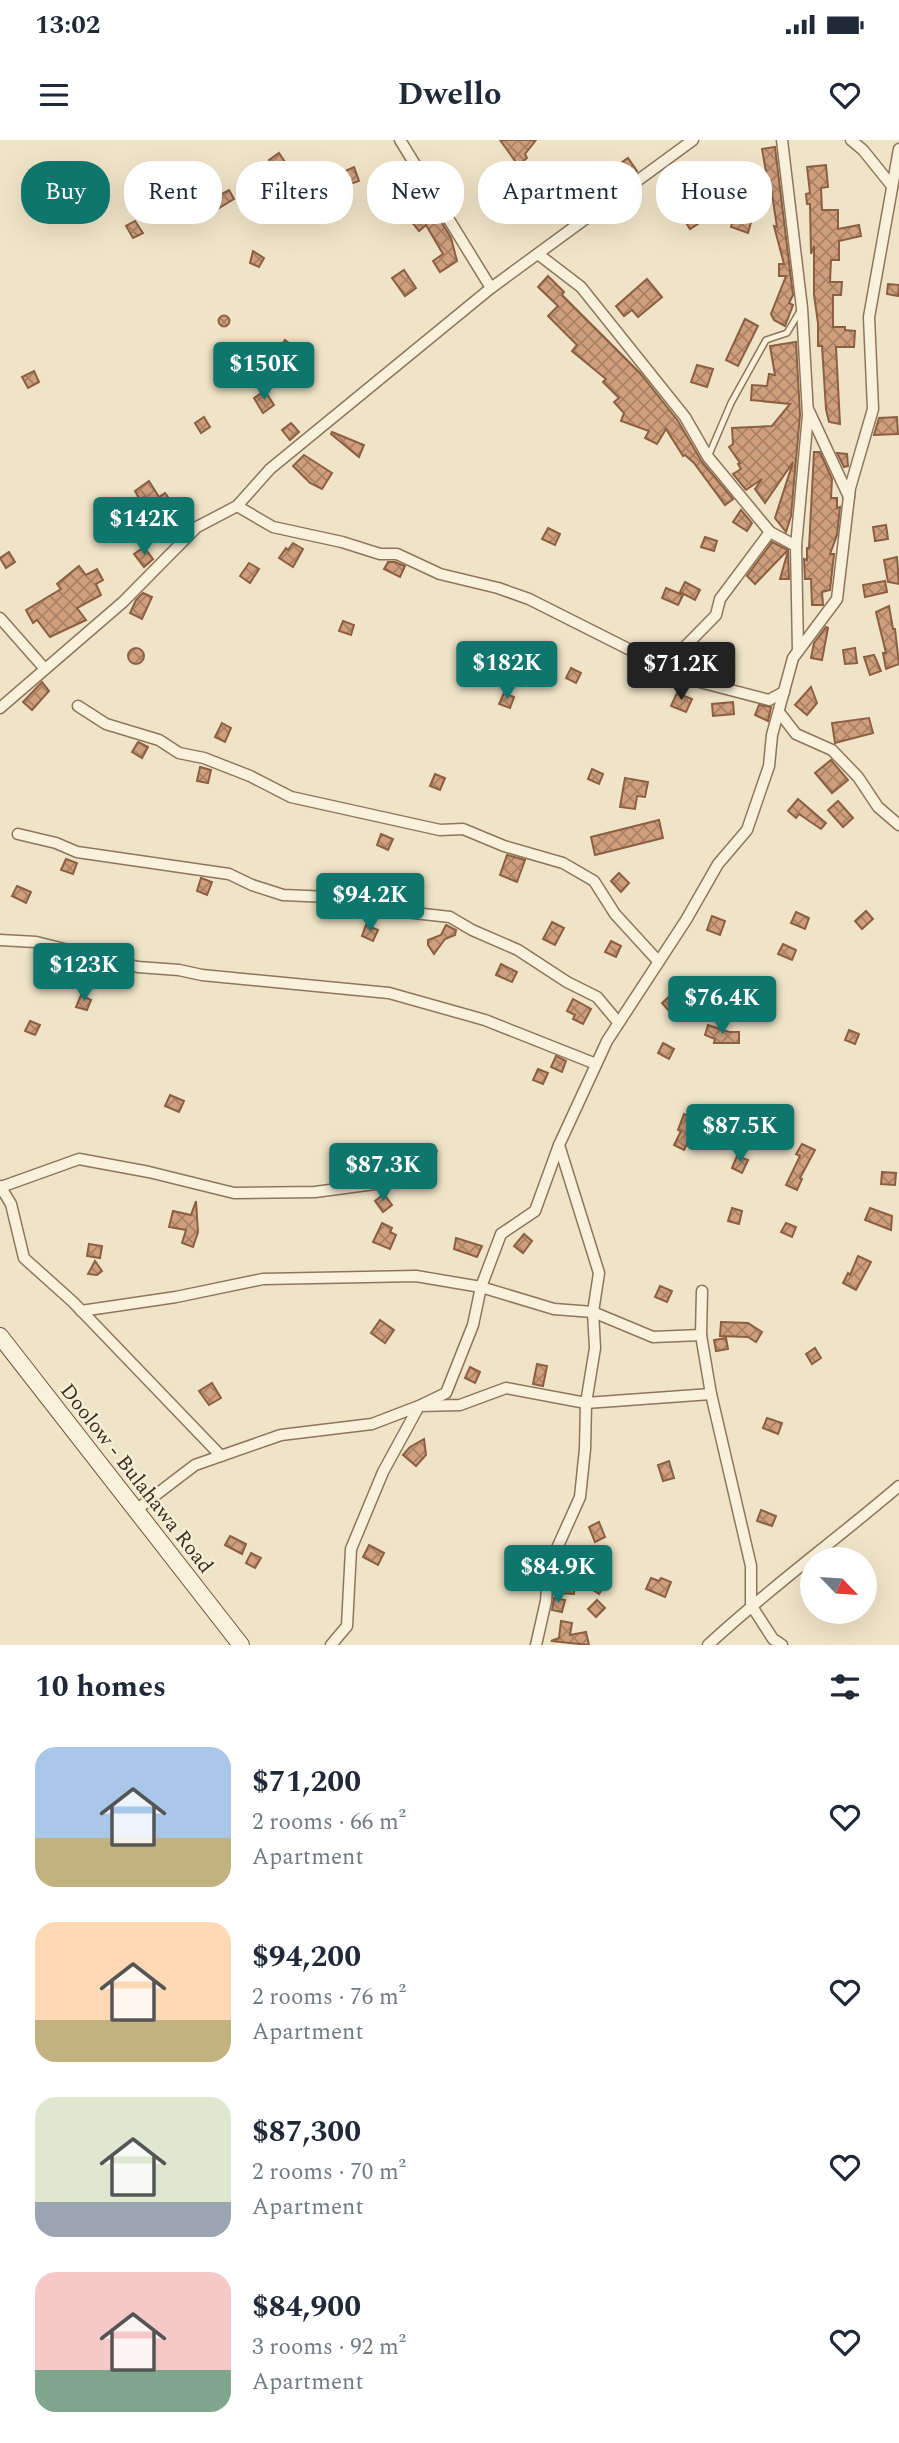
<!DOCTYPE html>
<html lang="en">
<head>
<meta charset="utf-8">
<style>
  body { margin:0; font-family:Spectral,serif; background:#f6f6f7; color:#1f2937; height:100vh; display:flex; flex-direction:column; font-size:26px; white-space:nowrap }
  * { box-sizing:border-box; margin:0 }
  p { font-size:23px; color:#747a83 }
  .icon { flex:none; width:38px; height:38px; fill:none; stroke:currentColor; stroke-width:2; stroke-linecap:round; stroke-linejoin:round }
  .map { position:relative; height:1505px; overflow:hidden }
  .panel { display:flex; flex-direction:column; background:#fff; flex:1 }
  .panel>* { flex:none }
  .top-card { position:absolute; left:21px; top:21px; width:858px; height:63px; display:flex; gap:14px }
  .needle { width:46px; rotate:115deg }
  .buttons { position:absolute; left:800px; top:1407px; display:grid; gap:14px }
  .buttons a { display:grid; place-items:center; width:77px; height:77px; border-radius:50%; background:#fff; box-shadow:0 7px 28px #0002; font-size:35px }
  .price { position:absolute; translate:-50% -60px; padding:0 16px; border-radius:7px; background:#0f766e; color:#fff; font-size:23px; line-height:46px; filter:drop-shadow(0 2px 4px #0008) }
  .price::after { content:''; position:absolute; left:50%; top:42px; width:21px; height:16px; margin-left:-10px; background:inherit; clip-path:polygon(0 0,100% 0,50% 100%) }
  .price.active { background:#222; color:#fff }
  ul { padding:0; list-style:none }
  li { display:flex; align-items:center; gap:21px; height:175px; padding:0 35px }
  li span { display:grid; place-items:center; flex:none; width:196px; height:140px; border-radius:21px; color:#555 }
  li>.icon { margin-inline-start:auto }
  span .icon { width:84px; height:84px; fill:#fffc; stroke-width:1 }
  li b { font-size:30px }
  h2 { display:flex; justify-content:space-between; align-items:center; height:84px; padding:0 35px; font-size:30px }
  .chip { padding:0 24px; border-radius:28px; background:#fff; box-shadow:0 7px 28px #0002; font-size:24px; line-height:63px }
  .chip.active { background:#0f766e; color:#fff }
  .status { display:flex; justify-content:space-between; align-items:center; height:49px; padding:0 35px; background:#fff; direction:ltr }
  .status svg { height:19px; fill:currentColor }
  header { display:flex; justify-content:space-between; align-items:center; height:91px; padding:0 35px; background:#fff; font-size:32px; font-weight:700 }
  .map>svg:first-child { display:block }
</style>
</head>
<body>
<div class="status"><b>13:02</b><svg viewBox="0 0 49 12"><path d="M0 12V9h3v3zM5 12V6h3v6zM10 12V3h3v9zM15 12V0h3v12zM26 1h20v11H26zM47 4h2v5h-2z"/></svg></div>
<header><svg class="icon" aria-label="menu" viewBox="0 0 24 24"><path d="M4 6h16M4 12h16M4 18h16"/></svg>Dwello<svg class="icon" aria-label="heart" viewBox="0 0 24 24"><path d="M12 20l-8-8c-3-5 5-10 8-4 3-6 11-1 8 4z"/></svg></header>
<div class="map">
<svg width="899" height="1505" viewBox="0 0 899 1505">
  <defs>
    <pattern id="building-cross-hatch" width="8" height="8" patternUnits="userSpaceOnUse" patternTransform="scale(1.75)"><rect width="8" height="8" fill="#cf9f7d"/><path d="M0 0l8 8M0 8l8-8" fill="none" stroke="#a98266"/></pattern>
  </defs>
  <rect width="100%" height="100%" fill="#f0e4c8"/>
  <g fill="url(#building-cross-hatch)" stroke="#8d5f41" stroke-width="2">
    <path d="M 500,0 L 536,0 L 525,14 L 527,18 L 518,25 Z"/>
    <path d="M 775,7 L 793,155 L 789,163 L 793,165 L 785,186 L 774,180 L 771,174 L 786,136 L 779,136 L 779,124 L 784,124 L 774,86 L 777,87 L 771,47 L 769,48 L 762,9 Z"/>
    <path d="M 279,13 L 285,22 L 275,29 L 269,20 Z"/>
    <path d="M 628,18 L 637,31 L 614,48 L 605,34 Z"/>
    <path d="M 826,25 L 828,47 L 821,48 L 822,70 L 838,70 L 838,89 L 859,85 L 861,96 L 839,101 L 839,120 L 831,120 L 830,142 L 842,142 L 841,155 L 833,155 L 833,187 L 845,187 L 845,190 L 855,191 L 854,207 L 836,207 L 840,284 L 829,282 L 826,269 L 822,206 L 818,206 L 818,183 L 814,155 L 814,106 L 811,114 L 810,64 L 807,64 L 806,54 L 810,53 L 807,27 Z"/>
    <path d="M 354,27 L 359,41 L 342,47 L 338,34 Z"/>
    <path d="M 273,31 L 279,40 L 266,49 L 260,39 Z"/>
    <path d="M 709,36 L 727,65 L 690,89 L 672,61 Z"/>
    <path d="M 229,50 L 234,59 L 219,68 L 214,58 Z"/>
    <path d="M 431,65 L 451,98 L 457,121 L 440,132 L 433,121 L 443,114 L 426,85 L 419,91 L 411,81 Z"/>
    <path d="M 735,74 L 752,79 L 748,93 L 731,87 Z"/>
    <path d="M 135,81 L 143,93 L 133,98 L 126,86 Z"/>
    <path d="M 253,111 L 264,118 L 259,127 L 250,123 Z"/>
    <path d="M 404,130 L 416,148 L 405,156 L 392,138 Z"/>
    <path d="M 548,136 L 564,152 L 562,155 L 640,233 L 678,281 L 702,322 L 733,359 L 725,365 L 694,323 L 685,315 L 683,316 L 666,289 L 657,304 L 645,298 L 649,291 L 621,281 L 624,273 L 614,262 L 619,258 L 603,242 L 606,239 L 572,211 L 577,205 L 548,176 L 558,166 L 538,147 Z"/>
    <path d="M 647,139 L 662,157 L 638,177 L 632,170 L 624,176 L 616,166 Z"/>
    <path d="M 888,144 L 899,145 L 898,156 L 887,154 Z"/>
    <circle cx="224" cy="181" r="5.5"/>
    <path d="M 745,179 L 758,186 L 738,226 L 726,220 Z"/>
    <path d="M 285,200 L 294,207 L 287,216 L 278,209 Z"/>
    <path d="M 796,202 L 800,275 L 791,376 L 786,392 L 775,378 L 793,322 L 765,363 L 755,349 L 762,339 L 746,350 L 733,334 L 741,329 L 738,324 L 740,323 L 729,307 L 733,304 L 732,288 L 772,286 L 790,264 L 751,260 L 752,245 L 767,246 L 769,234 L 775,235 L 770,206 Z"/>
    <path d="M 697,225 L 713,229 L 707,247 L 691,242 Z"/>
    <path d="M 34,231 L 39,242 L 28,248 L 22,237 Z"/>
    <path d="M 265,251 L 274,265 L 263,273 L 254,258 Z"/>
    <path d="M 204,277 L 210,287 L 201,293 L 195,283 Z"/>
    <path d="M 897,277 L 898,294 L 874,295 L 879,278 Z"/>
    <path d="M 291,283 L 299,292 L 290,300 L 282,290 Z"/>
    <path d="M 332,292 L 364,305 L 359,317 L 331,294 Z"/>
    <path d="M 814,312 L 820,312 L 832,339 L 831,358 L 837,358 L 837,368 L 840,367 L 837,395 L 830,414 L 834,414 L 830,450 L 822,452 L 823,465 L 812,465 L 811,439 L 805,439 L 804,419 L 807,420 L 807,408 L 809,408 Z"/>
    <path d="M 837,313 L 847,314 L 848,326 L 844,327 Z"/>
    <path d="M 304,315 L 332,333 L 322,349 L 310,343 L 293,326 Z"/>
    <path d="M 149,341 L 159,357 L 165,353 L 186,381 L 177,389 L 161,370 L 156,374 L 144,357 L 140,360 L 135,351 Z"/>
    <path d="M 741,370 L 752,383 L 747,391 L 733,382 Z"/>
    <path d="M 886,385 L 888,399 L 875,401 L 873,387 Z"/>
    <path d="M 548,388 L 560,394 L 555,405 L 542,399 Z"/>
    <path d="M 705,397 L 717,401 L 714,411 L 701,407 Z"/>
    <path d="M 772,402 L 788,410 L 755,444 L 747,436 Z"/>
    <path d="M 293,403 L 303,409 L 293,427 L 279,418 L 286,408 L 288,410 Z"/>
    <path d="M 144,407 L 153,419 L 144,427 L 134,414 Z"/>
    <path d="M 788,411 L 789,439 L 780,439 Z"/>
    <path d="M 9,412 L 15,422 L 6,428 L 0,418 Z"/>
    <path d="M 897,417 L 899,444 L 888,442 L 884,420 Z"/>
    <path d="M 388,422 L 395,422 L 405,426 L 400,437 L 384,429 Z"/>
    <path d="M 249,423 L 259,429 L 250,443 L 240,436 Z"/>
    <path d="M 79,426 L 86,435 L 97,429 L 103,440 L 96,444 L 101,455 L 77,468 L 86,480 L 50,497 L 37,480 L 33,483 L 26,470 L 61,449 L 57,444 Z"/>
    <path d="M 885,441 L 887,452 L 865,457 L 863,445 Z"/>
    <path d="M 685,442 L 700,450 L 695,460 L 680,452 Z"/>
    <path d="M 666,448 L 683,455 L 678,465 L 662,458 Z"/>
    <path d="M 143,453 L 152,457 L 142,479 L 130,473 L 136,460 Z"/>
    <path d="M 889,466 L 893,489 L 895,489 L 899,524 L 886,529 L 883,513 L 886,513 L 876,472 Z"/>
    <path d="M 343,481 L 354,485 L 351,495 L 339,491 Z"/>
    <path d="M 826,487 L 828,488 L 822,520 L 811,518 L 814,503 Z"/>
    <circle cx="136" cy="516" r="8"/>
    <path d="M 855,508 L 857,523 L 845,524 L 843,510 Z"/>
    <path d="M 874,515 L 881,531 L 870,535 L 864,517 Z"/>
    <path d="M 571,528 L 581,533 L 576,543 L 566,538 Z"/>
    <path d="M 42,542 L 49,551 L 32,570 L 23,562 Z"/>
    <path d="M 811,547 L 817,563 L 807,575 L 795,565 Z"/>
    <path d="M 504,553 L 514,557 L 510,568 L 499,564 Z"/>
    <path d="M 677,553 L 692,559 L 686,572 L 671,566 Z"/>
    <path d="M 733,562 L 734,574 L 713,576 L 712,564 Z"/>
    <path d="M 759,565 L 771,567 L 768,581 L 755,575 Z"/>
    <path d="M 869,578 L 873,593 L 835,603 L 832,583 Z"/>
    <path d="M 222,583 L 231,588 L 225,602 L 215,597 Z"/>
    <path d="M 138,602 L 148,607 L 142,618 L 132,612 Z"/>
    <path d="M 831,620 L 848,640 L 832,653 L 815,633 Z"/>
    <path d="M 200,627 L 211,630 L 208,643 L 197,641 Z"/>
    <path d="M 592,629 L 603,634 L 599,644 L 588,639 Z"/>
    <path d="M 435,634 L 445,638 L 440,650 L 430,646 Z"/>
    <path d="M 625,638 L 648,642 L 645,657 L 637,656 L 635,669 L 620,667 Z"/>
    <path d="M 798,659 L 826,683 L 821,689 L 799,674 L 796,678 L 788,671 Z"/>
    <path d="M 838,661 L 853,678 L 843,687 L 828,670 Z"/>
    <path d="M 659,680 L 663,698 L 595,715 L 591,697 Z"/>
    <path d="M 381,694 L 393,699 L 388,710 L 377,705 Z"/>
    <path d="M 507,715 L 525,720 L 517,742 L 500,735 Z"/>
    <path d="M 66,719 L 77,723 L 73,734 L 61,730 Z"/>
    <path d="M 619,733 L 629,743 L 621,752 L 611,741 Z"/>
    <path d="M 201,738 L 212,742 L 207,755 L 197,751 Z"/>
    <path d="M 375,739 L 386,743 L 382,754 L 371,750 Z"/>
    <path d="M 17,746 L 31,752 L 26,763 L 12,756 Z"/>
    <path d="M 866,771 L 873,779 L 862,789 L 855,781 Z"/>
    <path d="M 796,772 L 809,778 L 805,789 L 791,783 Z"/>
    <path d="M 712,776 L 725,781 L 720,795 L 707,790 Z"/>
    <path d="M 552,782 L 564,788 L 555,805 L 543,799 Z"/>
    <path d="M 366,785 L 378,790 L 373,801 L 362,796 Z"/>
    <path d="M 446,785 L 456,790 L 455,795 L 445,799 L 434,814 L 428,805 L 428,800 L 441,795 Z"/>
    <path d="M 611,801 L 621,806 L 616,817 L 605,812 Z"/>
    <path d="M 783,804 L 796,810 L 792,820 L 778,814 Z"/>
    <path d="M 501,824 L 517,832 L 512,842 L 496,835 Z"/>
    <path d="M 688,839 L 690,840 L 671,873 L 662,863 Z"/>
    <path d="M 81,855 L 91,860 L 87,870 L 76,867 Z"/>
    <path d="M 573,859 L 591,869 L 583,884 L 573,879 L 575,875 L 567,871 Z"/>
    <path d="M 30,881 L 40,885 L 35,895 L 25,891 Z"/>
    <path d="M 708,885 L 729,892 L 739,892 L 739,903 L 714,903 L 715,899 L 705,895 Z"/>
    <path d="M 849,890 L 859,894 L 855,904 L 845,900 Z"/>
    <path d="M 663,903 L 674,909 L 669,919 L 658,913 Z"/>
    <path d="M 556,916 L 566,921 L 562,932 L 551,927 Z"/>
    <path d="M 538,929 L 548,933 L 543,944 L 533,940 Z"/>
    <path d="M 170,955 L 184,961 L 179,972 L 165,966 Z"/>
    <path d="M 684,974 L 696,979 L 694,983 L 715,989 L 710,1003 L 691,996 L 684,1010 L 674,1005 L 681,991 L 678,990 Z"/>
    <path d="M 802,1004 L 815,1010 L 800,1038 L 802,1039 L 797,1050 L 786,1045 L 800,1016 L 796,1014 Z"/>
    <path d="M 427,1008 L 437,1011 L 433,1022 L 423,1018 Z"/>
    <path d="M 737,1016 L 748,1020 L 742,1033 L 732,1028 Z"/>
    <path d="M 882,1032 L 896,1033 L 895,1045 L 881,1044 Z"/>
    <path d="M 384,1054 L 392,1065 L 383,1072 L 375,1061 Z"/>
    <path d="M 196,1061 L 198,1092 L 193,1107 L 182,1103 L 186,1090 L 169,1087 L 173,1071 L 191,1075 Z"/>
    <path d="M 732,1068 L 742,1071 L 739,1084 L 728,1081 Z"/>
    <path d="M 870,1068 L 892,1076 L 891,1090 L 865,1080 Z"/>
    <path d="M 382,1083 L 392,1088 L 390,1092 L 396,1095 L 390,1109 L 373,1102 Z"/>
    <path d="M 786,1083 L 796,1087 L 792,1097 L 781,1092 Z"/>
    <path d="M 524,1094 L 532,1101 L 523,1113 L 514,1106 Z"/>
    <path d="M 456,1098 L 482,1106 L 477,1117 L 454,1109 Z"/>
    <path d="M 89,1104 L 102,1106 L 100,1118 L 87,1116 Z"/>
    <path d="M 858,1116 L 871,1122 L 856,1150 L 843,1143 L 848,1133 L 850,1135 Z"/>
    <path d="M 95,1121 L 102,1131 L 97,1135 L 88,1134 Z"/>
    <path d="M 660,1146 L 672,1151 L 667,1162 L 655,1157 Z"/>
    <path d="M 380,1180 L 394,1190 L 385,1203 L 371,1193 Z"/>
    <path d="M 721,1182 L 748,1183 L 762,1192 L 756,1202 L 748,1197 L 720,1196 Z"/>
    <path d="M 726,1198 L 728,1209 L 716,1211 L 714,1200 Z"/>
    <path d="M 815,1208 L 821,1218 L 812,1224 L 806,1214 Z"/>
    <path d="M 537,1224 L 547,1226 L 543,1246 L 533,1244 Z"/>
    <path d="M 470,1227 L 480,1232 L 475,1243 L 465,1238 Z"/>
    <path d="M 212,1243 L 221,1258 L 209,1265 L 199,1251 Z"/>
    <path d="M 767,1278 L 782,1283 L 778,1294 L 763,1288 Z"/>
    <path d="M 424,1299 L 426,1315 L 416,1326 L 403,1315 L 410,1307 Z"/>
    <path d="M 669,1321 L 674,1338 L 663,1341 L 658,1325 Z"/>
    <path d="M 761,1370 L 776,1376 L 772,1386 L 757,1381 Z"/>
    <path d="M 599,1382 L 605,1397 L 595,1402 L 589,1387 Z"/>
    <path d="M 230,1396 L 246,1404 L 242,1414 L 225,1405 Z"/>
    <path d="M 369,1405 L 384,1413 L 378,1425 L 363,1417 Z"/>
    <path d="M 251,1413 L 261,1418 L 255,1428 L 246,1423 Z"/>
    <path d="M 589,1433 L 606,1444 L 599,1454 L 582,1443 Z"/>
    <path d="M 651,1438 L 659,1441 L 661,1438 L 671,1442 L 665,1457 L 646,1449 Z"/>
    <path d="M 559,1441 L 575,1442 L 574,1454 L 558,1453 Z"/>
    <path d="M 554,1458 L 565,1460 L 562,1472 L 552,1470 Z"/>
    <path d="M 597,1460 L 605,1468 L 596,1477 L 588,1469 Z"/>
    <path d="M 561,1481 L 572,1483 L 570,1495 L 586,1492 L 589,1505 L 551,1501 L 559,1498 Z"/>
  </g>
  <g fill="none" stroke-linecap="round" stroke-linejoin="round">
    <defs>
      <path id="lane" d="M 708,317 L 731,263 L 766,200 L 787,193 L 800,171"/>
      <g id="street">
        <path d="M 400,0 L 491,148 L 693,0"/>
        <path d="M 782,0 L 802,168 L 808,275 L 796,406 L 798,511"/>
        <path d="M 851,0 L 863,10 L 892,46"/>
        <path d="M 538,114 L 581,147 L 685,277 L 708,317 L 770,392 L 796,406"/>
        <path d="M 809,271 L 849,357"/>
        <path d="M 237,366 L 273,387 L 342,402 L 380,414 L 397,414 L 440,434 L 498,448 L 529,459 L 688,539 L 769,560 L 784,552"/>
        <path d="M 0,478 L 45,529"/>
        <path d="M 664,528 L 716,475 L 720,459 L 770,392"/>
        <path d="M 78,566 L 106,584 L 159,600 L 179,613 L 204,618 L 250,636 L 291,657 L 440,690 L 463,689 L 504,706 L 563,723 L 594,741 L 615,774 L 658,821"/>
        <path d="M 0,568 L 123,462 L 197,387 L 237,366 L 270,329 L 491,148"/>
        <path d="M 779,572 L 796,594 L 832,610 L 858,637 L 878,667 L 899,685"/>
        <path d="M 18,694 L 56,703 L 77,712 L 229,734 L 252,745 L 283,755 L 353,758 L 378,769 L 450,777 L 472,790 L 518,810 L 567,842 L 597,857 L 618,882"/>
        <path d="M 0,800 L 36,802 L 138,827 L 179,830 L 202,835 L 389,853 L 485,880 L 596,924"/>
        <path d="M 0,1046 L 11,1064 L 24,1118 L 73,1162 L 221,1316"/>
        <path d="M 1,1047 L 79,1019 L 149,1032 L 234,1053 L 315,1052 L 427,1037"/>
        <path d="M 702,1151 L 701,1195 L 711,1254 L 751,1426 L 751,1465 L 773,1499 L 782,1505"/>
        <path d="M 81,1171 L 176,1157 L 263,1139 L 416,1136 L 481,1147 L 554,1169 L 593,1172 L 653,1197 L 701,1195"/>
        <path d="M 136,1370 L 195,1325 L 281,1295 L 372,1284 L 419,1266 L 460,1265 L 506,1248 L 586,1263 L 711,1254"/>
        <path d="M 331,1505 L 347,1486 L 351,1409 L 383,1332 L 419,1266 L 446,1253 L 473,1185 L 481,1147 L 501,1094 L 535,1071 L 559,1005"/>
        <path d="M 536,1505 L 546,1461 L 549,1426 L 580,1357 L 585,1309 L 586,1263 L 595,1208 L 593,1172 L 599,1133 L 559,1005 L 607,901 L 686,780 L 718,724 L 747,690 L 769,626 L 772,595 L 793,518 L 837,459 L 850,348 L 873,269 L 869,177 L 899,9"/>
        <path d="M 708,1505 C 769,1448 836,1400 899,1346"/>
      </g>
      <path id="secondary" d="M 0,1196 L 241,1505"/>
    </defs>
    <use href="#lane" stroke="#8d765c" stroke-width="8"/>
    <use href="#street" stroke="#8d765c" stroke-width="13"/>
    <use href="#secondary" stroke="#6f573f" stroke-width="18"/>
    <use href="#lane" stroke="#faf1dc" stroke-width="5"/>
    <use href="#street" stroke="#faf1dc" stroke-width="10"/>
    <use href="#secondary" stroke="#faf1dc" stroke-width="16"/>
  </g>
  <g text-anchor="middle" stroke-width="5" stroke-linejoin="round" paint-order="stroke">
    <g font-size="21" fill="#3d2e20" stroke="#f7eed8">
      <text transform="translate(137 1338) rotate(52)" y="7">Doolow - Bulahawa Road</text>
    </g>
  </g>
</svg>
<div class="buttons">
<a><svg class="needle" viewBox="-14 -14 28 28"><path d="M0-13l5 13h-10z" fill="#e53935"/><path d="M0 13l5-13h-10z" fill="#747a83"/></svg></a>
</div>
<b class="price" style="left:264px;top:262px">$150K</b>
<b class="price" style="left:144px;top:417px">$142K</b>
<b class="price" style="left:507px;top:561px">$182K</b>
<b class="price active" style="left:681px;top:562px">$71.2K</b>
<b class="price" style="left:370px;top:793px">$94.2K</b>
<b class="price" style="left:84px;top:863px">$123K</b>
<b class="price" style="left:722px;top:896px">$76.4K</b>
<b class="price" style="left:740px;top:1024px">$87.5K</b>
<b class="price" style="left:383px;top:1063px">$87.3K</b>
<b class="price" style="left:558px;top:1465px">$84.9K</b>
<div class="top-card">
<a class="chip active">Buy</a>
<a class="chip">Rent</a>
<a class="chip">Filters</a>
<a class="chip">New</a>
<a class="chip">Apartment</a>
<a class="chip">House</a>
</div>
</div>
<section class="panel">
<h2>10 homes<svg class="icon" aria-label="filters" viewBox="0 0 24 24"><path d="M4 7h16M4 17h16"/><circle cx="9" cy="7" r="2"/><circle cx="15" cy="17" r="2"/></svg></h2>
<ul>
<li><span style="background:linear-gradient(#a9c7e8 65%,#c2b280 0)"><svg class="icon" aria-label="home" viewBox="0 0 24 24"><path d="M3 11l9-7 9 7M6 9v11h12V9"/></svg></span><div><b>$71,200</b><p>2 rooms · 66 m²</p><p>Apartment</p></div><svg class="icon" aria-label="heart" viewBox="0 0 24 24"><path d="M12 20l-8-8c-3-5 5-10 8-4 3-6 11-1 8 4z"/></svg></li>
<li><span style="background:linear-gradient(#ffd9b3 70%,#c2b280 0)"><svg class="icon" aria-label="home" viewBox="0 0 24 24"><path d="M3 11l9-7 9 7M6 9v11h12V9"/></svg></span><div><b>$94,200</b><p>2 rooms · 76 m²</p><p>Apartment</p></div><svg class="icon" aria-label="heart" viewBox="0 0 24 24"><path d="M12 20l-8-8c-3-5 5-10 8-4 3-6 11-1 8 4z"/></svg></li>
<li><span style="background:linear-gradient(#dfe7d0 75%,#9aa5b1 0)"><svg class="icon" aria-label="home" viewBox="0 0 24 24"><path d="M3 11l9-7 9 7M6 9v11h12V9"/></svg></span><div><b>$87,300</b><p>2 rooms · 70 m²</p><p>Apartment</p></div><svg class="icon" aria-label="heart" viewBox="0 0 24 24"><path d="M12 20l-8-8c-3-5 5-10 8-4 3-6 11-1 8 4z"/></svg></li>
<li><span style="background:linear-gradient(#f6c9c9 70%,#7fa58c 0)"><svg class="icon" aria-label="home" viewBox="0 0 24 24"><path d="M3 11l9-7 9 7M6 9v11h12V9"/></svg></span><div><b>$84,900</b><p>3 rooms · 92 m²</p><p>Apartment</p></div><svg class="icon" aria-label="heart" viewBox="0 0 24 24"><path d="M12 20l-8-8c-3-5 5-10 8-4 3-6 11-1 8 4z"/></svg></li>
</ul>
</section>
</body>
</html>
